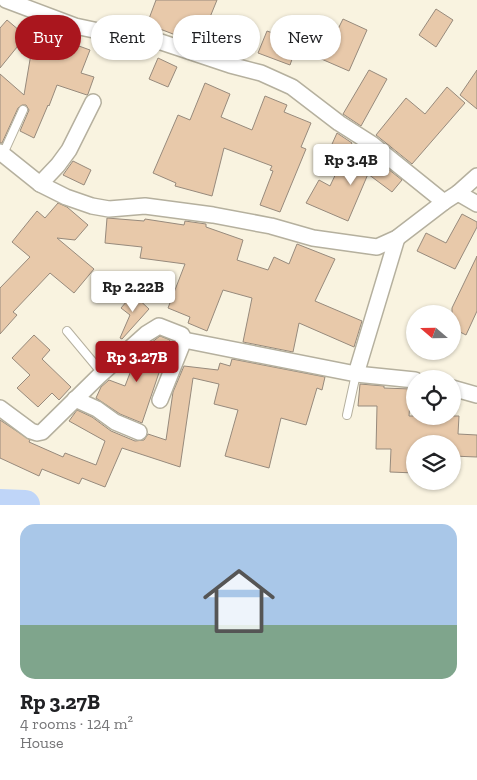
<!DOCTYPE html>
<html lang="en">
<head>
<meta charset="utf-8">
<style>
  body { margin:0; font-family:"Zilla Slab",serif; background:#f6f6f6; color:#202124; height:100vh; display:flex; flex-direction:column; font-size:19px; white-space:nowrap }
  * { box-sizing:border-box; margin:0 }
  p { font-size:16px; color:#757577 }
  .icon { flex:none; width:28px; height:28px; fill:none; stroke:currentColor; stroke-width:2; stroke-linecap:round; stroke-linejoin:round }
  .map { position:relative; height:505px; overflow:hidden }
  .panel { display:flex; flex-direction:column; background:#fff; flex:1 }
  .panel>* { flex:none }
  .guide { position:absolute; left:15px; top:15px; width:448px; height:45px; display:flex; gap:10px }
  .needle { width:32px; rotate:290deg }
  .fabs { position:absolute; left:406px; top:305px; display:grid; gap:10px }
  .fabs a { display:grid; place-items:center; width:55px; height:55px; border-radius:50%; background:#fff; box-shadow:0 1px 4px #0004; font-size:25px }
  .price { position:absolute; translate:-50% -42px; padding:0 11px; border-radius:5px; background:#fff; color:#222; font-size:16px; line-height:32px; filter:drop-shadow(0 1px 2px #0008) }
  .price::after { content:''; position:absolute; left:50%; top:30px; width:15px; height:11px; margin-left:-8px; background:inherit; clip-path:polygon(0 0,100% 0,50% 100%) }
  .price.current { background:#aa161e; color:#fff }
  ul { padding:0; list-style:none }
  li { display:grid; align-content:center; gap:10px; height:265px; padding:0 20px }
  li+li { border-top:1px solid #e0e0e0 }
  li span { display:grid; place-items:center; height:155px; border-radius:15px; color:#555 }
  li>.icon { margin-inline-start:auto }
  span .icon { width:90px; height:90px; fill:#fffc; stroke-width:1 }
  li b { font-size:21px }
  .tag { padding:0 18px; border-radius:22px; background:#fff; box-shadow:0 1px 4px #0004; font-size:18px; line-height:45px }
  .tag.current { background:#aa161e; color:#fff }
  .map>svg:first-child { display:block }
</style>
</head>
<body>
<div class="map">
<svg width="477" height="505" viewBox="0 0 477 505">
  <rect width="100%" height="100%" fill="#f9f3e0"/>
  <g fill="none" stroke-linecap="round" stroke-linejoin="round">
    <path stroke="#bfd5f8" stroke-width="30" d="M 0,504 L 25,505"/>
  </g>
  <g fill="#e8c9aa" stroke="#978a7c">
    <path d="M 156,0 L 217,0 L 199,44 L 147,24 Z"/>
    <path d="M 436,9 L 453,20 L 436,47 L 419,35 Z"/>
    <path d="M 343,19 L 367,30 L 349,71 L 296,48 L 290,65 L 258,53 L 267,31 L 281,36 L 286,21 L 320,33 L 322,29 L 335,35 Z"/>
    <path d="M 7,20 L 26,36 L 0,68 L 0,28 Z"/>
    <path d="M 65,41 L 90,50 L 81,73 L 94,77 L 88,94 L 87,95 L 57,85 L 49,106 L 48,105 L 34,138 L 20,131 L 29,110 L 26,105 L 22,105 L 18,108 L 2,143 L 0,143 L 0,74 L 24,95 L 33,42 L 63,47 Z"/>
    <path d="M 158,58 L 177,67 L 168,87 L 149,79 Z"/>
    <path d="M 369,70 L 387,79 L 361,126 L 343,114 Z"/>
    <path d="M 477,70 L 477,109 L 460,95 Z"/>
    <path d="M 205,83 L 230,94 L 221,117 L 252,130 L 265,96 L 287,105 L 284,112 L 311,123 L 301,147 L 306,149 L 280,212 L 260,205 L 273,171 L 270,170 L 272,166 L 224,148 L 212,196 L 175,186 L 176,183 L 153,173 L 178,115 L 190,120 Z"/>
    <path d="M 447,87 L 465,103 L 412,164 L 376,135 L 406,98 L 425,114 Z"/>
    <path d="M 337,133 L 352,143 L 343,160 L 328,153 Z"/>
    <path d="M 364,150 L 402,180 L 392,192 L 368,174 L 348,221 L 306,203 L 319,180 L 330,186 L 339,167 L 346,172 Z"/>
    <path d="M 73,161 L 91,170 L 84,185 L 63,175 Z"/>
    <path d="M 58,203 L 67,207 L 88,225 L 75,240 L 57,238 L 94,269 L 74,293 L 50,273 L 13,312 L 17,315 L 0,334 L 0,288 L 30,257 L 12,242 L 37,211 L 45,218 Z"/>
    <path d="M 462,214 L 477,222 L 477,227 L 455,269 L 417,251 L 426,233 L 446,243 Z"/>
    <path d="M 107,218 L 144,221 L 145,219 L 184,225 L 185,221 L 206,224 L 206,227 L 243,240 L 237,260 L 268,270 L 274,257 L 289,264 L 297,244 L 335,259 L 315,301 L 362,321 L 354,347 L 299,323 L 293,352 L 243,342 L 252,298 L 223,290 L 207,331 L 188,323 L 190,317 L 168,308 L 185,264 L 140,258 L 142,247 L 105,243 Z"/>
    <path d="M 477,256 L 477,311 L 466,335 L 452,328 L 452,308 Z"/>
    <path d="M 133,294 L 149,309 L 122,339 L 120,338 L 130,315 L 121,308 Z"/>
    <path d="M 34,335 L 50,350 L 42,359 L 71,387 L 59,400 L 52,393 L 38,407 L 17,388 L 30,375 L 12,358 Z"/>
    <path d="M 160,336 L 170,340 L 142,423 L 120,414 L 96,398 L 101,387 L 109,380 L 125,386 L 135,360 L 138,361 L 143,349 Z"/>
    <path d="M 232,359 L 325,377 L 322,390 L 317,388 L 306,425 L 281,418 L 269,468 L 225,456 L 238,410 L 214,404 L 219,384 L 193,378 L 180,467 L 122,448 L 105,487 L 82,478 L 79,484 L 42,469 L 39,476 L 0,458 L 0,420 L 30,440 L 29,442 L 63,457 L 65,453 L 96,465 L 105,441 L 69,421 L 77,410 L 92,417 L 111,431 L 135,441 L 144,440 L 148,434 L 166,440 L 173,392 L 184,366 L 218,370 L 220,363 L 230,366 Z"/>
    <path d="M 360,384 L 384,386 L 384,388 L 411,389 L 409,416 L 459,416 L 458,434 L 477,435 L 477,457 L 452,456 L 452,444 L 415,444 L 415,473 L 390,472 L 391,449 L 376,449 L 377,406 L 358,406 Z"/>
  </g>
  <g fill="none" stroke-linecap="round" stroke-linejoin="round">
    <defs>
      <g id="service">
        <path d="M 3,154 L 23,110"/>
        <path d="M 67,331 L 102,373"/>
        <path d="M 347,415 L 356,374"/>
      </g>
      <g id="minor">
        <path d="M 6,0 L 75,26 L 108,33 L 143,36 L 230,65 L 261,73 L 292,87 L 339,123 L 372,144 L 444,202"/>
        <path d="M 0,152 L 40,184 L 66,197 L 92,206 L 109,209 L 145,206 L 213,215 L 271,226 L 313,238 L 377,247 L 397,238 L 444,202 L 458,193 L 477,176"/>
        <path d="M 40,184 L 58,165 L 69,150 L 93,102"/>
        <path d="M 458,193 L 477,204"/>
        <path d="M 184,340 L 356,374 L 415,380"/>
        <path d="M 356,374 L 397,238"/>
        <path d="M 452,388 L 477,395"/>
        <path d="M 75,399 L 97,409 L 115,422 L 139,432"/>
        <path d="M 0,408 L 31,431 L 37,433 L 42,432 L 99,376 L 146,334 L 159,326 L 182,335 L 184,340 L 160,400"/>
      </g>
    </defs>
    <use href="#service" stroke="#b5b09e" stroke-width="10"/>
    <use href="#minor" stroke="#b5b09e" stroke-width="18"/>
    <use href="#service" stroke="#fff" stroke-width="8"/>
    <use href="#minor" stroke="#fff" stroke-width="15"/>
  </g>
</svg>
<div class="fabs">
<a><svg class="needle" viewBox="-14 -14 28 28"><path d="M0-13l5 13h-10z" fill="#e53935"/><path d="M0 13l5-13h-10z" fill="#757577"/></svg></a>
<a><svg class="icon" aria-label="locate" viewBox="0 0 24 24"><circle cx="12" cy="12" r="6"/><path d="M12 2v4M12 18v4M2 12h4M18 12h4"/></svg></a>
<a><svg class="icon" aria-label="layers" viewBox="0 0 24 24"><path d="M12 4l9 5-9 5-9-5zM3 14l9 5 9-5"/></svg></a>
</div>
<b class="price" style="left:351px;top:186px">Rp 3.4B</b>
<b class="price" style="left:133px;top:313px">Rp 2.22B</b>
<b class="price current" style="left:137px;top:383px">Rp 3.27B</b>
<div class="guide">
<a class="tag current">Buy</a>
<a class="tag">Rent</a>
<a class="tag">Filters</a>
<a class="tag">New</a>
</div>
</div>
<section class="panel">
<ul>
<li><span style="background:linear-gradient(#a9c7e8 65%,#7fa58c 0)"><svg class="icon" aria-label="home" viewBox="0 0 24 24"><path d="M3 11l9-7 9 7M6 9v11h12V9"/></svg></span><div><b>Rp 3.27B</b><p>4 rooms · 124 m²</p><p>House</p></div></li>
</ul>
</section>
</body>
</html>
